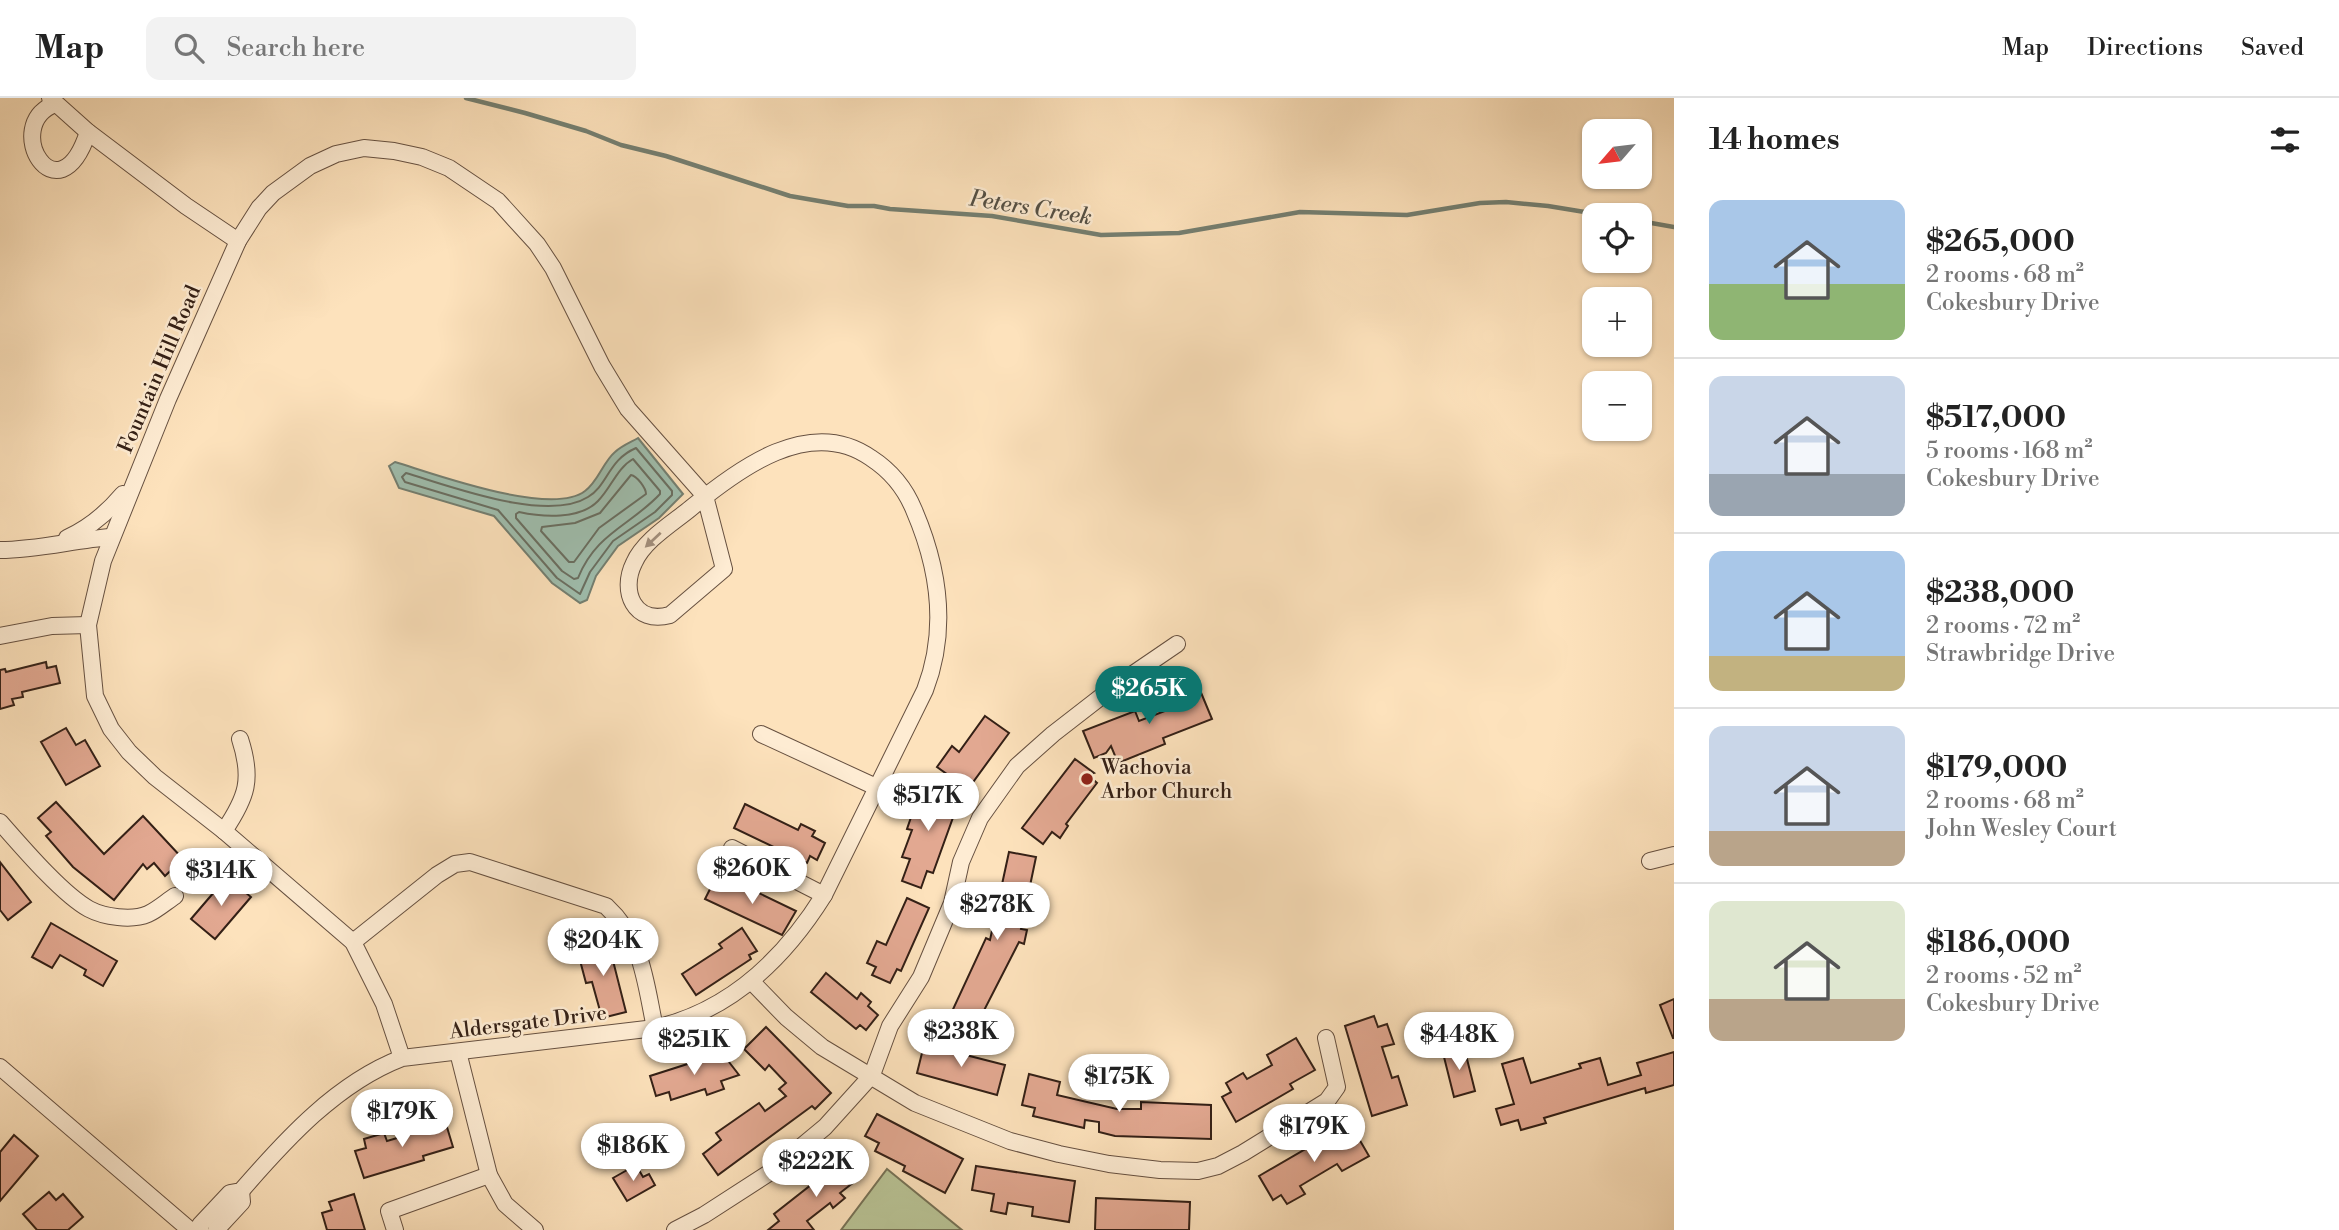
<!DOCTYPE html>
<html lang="en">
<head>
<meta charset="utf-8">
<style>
  body { margin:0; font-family:"Libre Bodoni",serif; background:#f2f2f2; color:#222; height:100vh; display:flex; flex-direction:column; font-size:26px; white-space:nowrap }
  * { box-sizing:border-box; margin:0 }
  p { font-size:23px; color:#767676 }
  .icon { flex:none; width:38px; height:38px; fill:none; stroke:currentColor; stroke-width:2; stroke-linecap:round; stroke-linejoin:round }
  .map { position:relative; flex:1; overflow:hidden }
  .details { display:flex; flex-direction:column; background:#fff; width:665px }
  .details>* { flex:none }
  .needle { width:46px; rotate:242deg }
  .fabs { position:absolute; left:1582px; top:21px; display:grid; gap:14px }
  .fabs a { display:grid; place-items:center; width:70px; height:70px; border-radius:14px; background:#fff; box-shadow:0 2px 5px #0004; font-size:35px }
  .price { position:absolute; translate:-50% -60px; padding:0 16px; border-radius:24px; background:#fff; color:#222; font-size:23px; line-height:46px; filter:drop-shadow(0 2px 4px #0008) }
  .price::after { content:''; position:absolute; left:50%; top:42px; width:21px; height:16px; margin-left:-10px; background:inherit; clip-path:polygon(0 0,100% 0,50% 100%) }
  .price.active { background:#0f766e; color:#fff }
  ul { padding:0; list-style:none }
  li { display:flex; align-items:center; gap:21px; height:175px; padding:0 35px }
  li+li { border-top:2px solid #e0e0e0 }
  li span { display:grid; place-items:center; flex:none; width:196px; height:140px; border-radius:14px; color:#555 }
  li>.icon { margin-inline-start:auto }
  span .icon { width:84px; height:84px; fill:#fffc; stroke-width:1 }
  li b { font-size:30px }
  h2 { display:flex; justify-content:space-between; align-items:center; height:84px; padding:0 35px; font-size:30px }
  header { display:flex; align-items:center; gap:42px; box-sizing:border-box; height:98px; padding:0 35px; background:#fff; border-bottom:2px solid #e0e0e0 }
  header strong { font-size:33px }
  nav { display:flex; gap:38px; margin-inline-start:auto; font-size:24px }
  .search { width:490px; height:63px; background:#f2f2f2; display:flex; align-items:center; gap:18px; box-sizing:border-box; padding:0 24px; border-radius:14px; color:#767676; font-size:26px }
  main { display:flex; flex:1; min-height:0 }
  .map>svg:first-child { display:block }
</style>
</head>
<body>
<header>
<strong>Map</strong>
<div class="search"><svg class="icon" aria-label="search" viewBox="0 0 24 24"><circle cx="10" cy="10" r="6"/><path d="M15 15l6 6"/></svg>Search here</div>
<nav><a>Map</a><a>Directions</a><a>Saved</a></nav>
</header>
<main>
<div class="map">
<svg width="1674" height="1132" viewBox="0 0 1674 1132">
  <rect width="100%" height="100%" fill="#fde2bc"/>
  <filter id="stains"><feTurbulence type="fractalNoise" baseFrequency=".00286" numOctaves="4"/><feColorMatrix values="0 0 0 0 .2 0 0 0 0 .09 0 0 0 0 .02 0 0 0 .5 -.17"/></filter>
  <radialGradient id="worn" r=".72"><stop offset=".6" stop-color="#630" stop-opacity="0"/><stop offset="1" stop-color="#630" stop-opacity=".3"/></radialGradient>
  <path fill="#b9c496" stroke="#767256" stroke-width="2" d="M 887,1071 L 962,1132 L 841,1132 Z"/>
  <path fill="#9fbeae" stroke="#747f71" stroke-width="2" d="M 638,340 L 683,396 L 659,420 L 618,448 L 596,478 L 587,502 L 580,505 L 552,485 L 494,418 L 399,390 L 389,368 L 395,364 C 435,376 551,419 585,393 C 598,384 603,364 615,354 C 621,348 631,344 638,340 Z"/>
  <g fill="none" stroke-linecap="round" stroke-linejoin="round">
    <g stroke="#6a6f62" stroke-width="2">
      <path d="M 636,350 L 672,393 L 672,397 L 655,414 L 613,443 L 590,474 L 580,496 L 557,480 L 498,412 L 405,384 L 402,379 L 406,375 C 450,388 547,425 588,399 C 608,387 608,362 636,350 Z"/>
      <path d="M 633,361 L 660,393 L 660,396 C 630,428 596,435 578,480 L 574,481 L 562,473 L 516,420 L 516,416 L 519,414 C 542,419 580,422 598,403 C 611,390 617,370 633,361 Z"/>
      <path d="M 631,377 C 637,378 646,390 646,396 L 599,430 L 574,464 L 569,464 L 541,433 L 542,429 L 575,425 L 600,415 Z"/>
    </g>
    <g stroke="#747f71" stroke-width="4.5">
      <path d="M 466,0 L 525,15 L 586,33 L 621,47 L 666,58 L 790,98 L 848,108 L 874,108 L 890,111 L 992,118 L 1101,137 L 1179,135 L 1300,114 L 1407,117 L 1480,105 L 1506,104 L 1548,108 L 1603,117"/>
      <path d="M 1640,123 L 1674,129"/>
    </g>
  </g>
  <g fill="#e2a891" stroke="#342016" stroke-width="2">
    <path d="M 46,564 L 47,570 L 56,568 L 60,585 L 22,594 L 23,599 L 12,601 L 14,607 L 0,611 L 0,572 L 5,571 L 6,574 Z"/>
    <path d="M 1197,585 L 1212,621 L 1163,640 L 1165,646 L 1118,665 L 1111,648 L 1106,655 L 1094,660 L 1083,633 L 1135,613 L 1139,623 L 1165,613 L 1159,598 Z"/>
    <path d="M 985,618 L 1009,635 L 968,691 L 937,669 L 952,648 L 959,654 Z"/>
    <path d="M 66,630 L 76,647 L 85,642 L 100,668 L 66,687 L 41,644 Z"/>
    <path d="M 1075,661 L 1094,675 L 1088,677 L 1097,685 L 1066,726 L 1068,728 L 1060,740 L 1052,734 L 1043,746 L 1022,730 Z"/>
    <path d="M 922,687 L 960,700 L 933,775 L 927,773 L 921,790 L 902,783 L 910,761 L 902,759 L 912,732 L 907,731 Z"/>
    <path d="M 56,704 L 104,756 L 143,718 L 183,761 L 165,778 L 154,765 L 147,771 L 143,766 L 114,802 L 73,769 L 46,738 L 51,734 L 38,720 Z"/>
    <path d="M 745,706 L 798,732 L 801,726 L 815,733 L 812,738 L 825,745 L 817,762 L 810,758 L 807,765 L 734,730 Z"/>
    <path d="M 1009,754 L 1036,759 L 1021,831 L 1027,832 L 1024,846 L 1019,844 L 974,932 L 949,920 L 986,840 L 990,842 Z"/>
    <path d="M 0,764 L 31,804 L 8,822 L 0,812 Z"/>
    <path d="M 227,779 L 251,799 L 215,841 L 191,821 Z"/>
    <path d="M 732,782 L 796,813 L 782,837 L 705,801 L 714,783 L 728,790 Z"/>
    <path d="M 907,800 L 929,810 L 901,873 L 897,871 L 890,885 L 872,877 L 876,869 L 867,865 L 877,843 L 886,847 Z"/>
    <path d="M 51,825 L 117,863 L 103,888 L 84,877 L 86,872 L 60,857 L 52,870 L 32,859 Z"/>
    <path d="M 742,830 L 757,853 L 749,857 L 751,861 L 696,897 L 682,876 L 722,850 L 719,846 Z"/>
    <path d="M 608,843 L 626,914 L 602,920 L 592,884 L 586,885 L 577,851 Z"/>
    <path d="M 826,875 L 857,901 L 861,895 L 871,904 L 868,908 L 878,917 L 866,932 L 860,927 L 856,931 L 811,894 Z"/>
    <path d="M 1674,901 L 1674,940 L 1673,940 L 1660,907 Z"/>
    <path d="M 1374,918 L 1378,929 L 1387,926 L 1394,946 L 1382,949 L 1392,980 L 1398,978 L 1407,1007 L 1372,1018 L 1345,928 Z"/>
    <path d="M 766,929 L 831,995 L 815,1011 L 812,1008 L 718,1077 L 703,1056 L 721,1042 L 716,1035 L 759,1005 L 765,1013 L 786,998 L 779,991 L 786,985 L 769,967 L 765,972 L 744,951 Z"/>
    <path d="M 1296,940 L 1315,972 L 1290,986 L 1293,991 L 1236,1024 L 1222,999 L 1231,994 L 1226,985 L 1243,975 L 1247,981 L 1272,967 L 1267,957 Z"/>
    <path d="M 941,945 L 964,952 L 962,956 L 1005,967 L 997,997 L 917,975 L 924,947 L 940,951 Z"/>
    <path d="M 1464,949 L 1475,993 L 1454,999 L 1443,955 Z"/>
    <path d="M 1674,954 L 1674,987 L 1646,995 L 1645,990 L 1544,1020 L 1546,1025 L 1521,1032 L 1518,1022 L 1501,1027 L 1496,1011 L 1514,1006 L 1502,966 L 1523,960 L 1531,985 L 1581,970 L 1579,966 L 1600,960 L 1608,987 L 1641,977 L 1637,965 Z"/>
    <path d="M 722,955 L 739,977 L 721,983 L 724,991 L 707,997 L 705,991 L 671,1002 L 669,994 L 656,998 L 650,978 Z"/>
    <path d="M 1029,976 L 1060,984 L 1057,997 L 1117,1011 L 1141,1011 L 1141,1004 L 1211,1007 L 1211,1041 L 1115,1038 L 1099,1034 L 1099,1024 L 1085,1022 L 1084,1030 L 1033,1018 L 1035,1010 L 1022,1007 Z"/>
    <path d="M 877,1016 L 963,1061 L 945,1095 L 903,1073 L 905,1068 L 875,1053 L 879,1045 L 865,1038 Z"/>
    <path d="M 432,1022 L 434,1029 L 446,1026 L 453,1049 L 423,1058 L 424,1062 L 364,1080 L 355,1053 L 366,1050 L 364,1041 L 384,1035 L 387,1043 L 414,1035 L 412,1028 Z"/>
    <path d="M 1347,1027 L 1352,1036 L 1355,1034 L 1369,1058 L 1342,1073 L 1337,1066 L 1300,1088 L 1305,1096 L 1287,1106 L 1281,1097 L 1273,1102 L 1259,1078 Z"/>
    <path d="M 14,1037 L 38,1058 L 0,1103 L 0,1054 Z"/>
    <path d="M 844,1061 L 859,1080 L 840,1095 L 845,1100 L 833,1110 L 830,1105 L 807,1123 L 814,1132 L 768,1132 L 779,1123 L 774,1116 Z"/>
    <path d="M 636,1067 L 643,1079 L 649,1076 L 655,1087 L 627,1103 L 613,1080 Z"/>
    <path d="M 976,1068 L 1075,1083 L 1069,1124 L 1032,1118 L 1033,1109 L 1008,1105 L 1006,1116 L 991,1113 L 994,1096 L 972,1092 Z"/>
    <path d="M 49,1094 L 56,1102 L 63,1096 L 83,1119 L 68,1132 L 37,1132 L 23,1116 Z"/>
    <path d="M 354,1096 L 365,1132 L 327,1132 L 322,1115 L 332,1112 L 329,1104 Z"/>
    <path d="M 1096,1100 L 1190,1104 L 1189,1132 L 1095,1132 Z"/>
  </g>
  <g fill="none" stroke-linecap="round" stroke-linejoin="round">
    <defs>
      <g id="minor">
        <path d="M 50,0 L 88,34 L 186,108 L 238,143"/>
        <path d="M 55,6 C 0,27 58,125 88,34"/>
        <path d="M 67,440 C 89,430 107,415 123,396"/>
        <path d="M 0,452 C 37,452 74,442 111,439"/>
        <path d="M 0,538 L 52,528 L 88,527"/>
        <path d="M 761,636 L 876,689"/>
        <path d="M 0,724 C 22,749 62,796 89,811 C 104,819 132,823 148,816 C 157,812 166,804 175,798"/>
        <path d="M 224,733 C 247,699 253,681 240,641"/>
        <path d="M 732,750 L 824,797"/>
        <path d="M 1650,763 L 1674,757"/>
        <path d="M 353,844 L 437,777 L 455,766 L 470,764 L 606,808 C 643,842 645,883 655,930"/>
        <path d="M 752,884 L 786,919 L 822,949 L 915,1005 L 1010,1043 L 1059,1056 L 1109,1066 L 1160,1072 L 1198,1073 L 1218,1068 L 1243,1055 L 1327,1003 L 1337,989 L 1326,940"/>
        <path d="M 458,954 L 489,1077 L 505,1106 L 535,1132"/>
        <path d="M 0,969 L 190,1132"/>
        <path d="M 200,1132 L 200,1127 L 230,1095 L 241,1093 C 286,1041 337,985 402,960 L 655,930 C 730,913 784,861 824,797 L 925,592 C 948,532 939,470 914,412 C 905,390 891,373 871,360 C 810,317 738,371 691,410 C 673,425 644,442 634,465 C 620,493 634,527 670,517 L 724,471 L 705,398 L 628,311 L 602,268 L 553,170 L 537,146 L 498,103 L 449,70 L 422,59 L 394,53 L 364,50 L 336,56 L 310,68 L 273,95 L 259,110 L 238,143 L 168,301 L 103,463 L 88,527 L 95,598 L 111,631 L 129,654 L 155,679 L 224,733 L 353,844 L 384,906 L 402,960"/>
        <path d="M 216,1132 L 242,1104 L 241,1093"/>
        <path d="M 395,1132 L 389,1113 L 489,1077"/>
        <path d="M 675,1132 L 704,1117 L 772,1073 L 825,1029 L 872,977 L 890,928 L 921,879 L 952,805 L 961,764 L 980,720 L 1017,668 L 1053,636 L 1111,591 L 1177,546"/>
      </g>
    </defs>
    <use href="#minor" stroke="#665040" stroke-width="18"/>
    <use href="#minor" stroke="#feecd3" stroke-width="16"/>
  </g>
  <defs><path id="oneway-solid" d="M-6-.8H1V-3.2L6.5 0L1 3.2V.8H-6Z" transform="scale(1.75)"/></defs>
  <use fill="#a3907e" href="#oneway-solid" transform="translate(653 442) rotate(137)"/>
  <circle fill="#8f2418" stroke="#feecd3" stroke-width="2.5" cx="1087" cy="681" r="7"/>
  <g text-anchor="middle" stroke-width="5" stroke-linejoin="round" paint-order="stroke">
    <g font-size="21" fill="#342016" stroke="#feecd3">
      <text transform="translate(159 271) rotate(-67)" y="7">Fountain Hill Road</text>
      <text transform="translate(528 924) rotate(-7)" y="7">Aldersgate Drive</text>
    </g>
    <g font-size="21" fill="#342016" stroke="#feecd3" text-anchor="start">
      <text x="1101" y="676">Wachovia<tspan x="1101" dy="24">Arbor Church</tspan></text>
    </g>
    <g font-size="23" font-style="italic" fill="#544f44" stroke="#feecd3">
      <text transform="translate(1031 109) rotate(9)" y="8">Peters Creek</text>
    </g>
  </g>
  <rect width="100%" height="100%" filter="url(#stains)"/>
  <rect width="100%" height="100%" fill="url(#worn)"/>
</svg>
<div class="fabs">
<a><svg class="needle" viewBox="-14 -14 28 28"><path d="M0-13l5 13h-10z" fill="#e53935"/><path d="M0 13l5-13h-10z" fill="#767676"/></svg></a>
<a><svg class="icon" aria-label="locate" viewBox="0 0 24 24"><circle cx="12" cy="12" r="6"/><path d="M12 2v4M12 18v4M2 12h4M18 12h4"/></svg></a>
<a>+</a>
<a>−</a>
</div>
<b class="price active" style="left:1149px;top:628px">$265K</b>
<b class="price" style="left:928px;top:735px">$517K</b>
<b class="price" style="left:752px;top:808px">$260K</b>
<b class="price" style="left:221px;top:810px">$314K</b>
<b class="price" style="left:997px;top:844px">$278K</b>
<b class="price" style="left:603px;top:880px">$204K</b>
<b class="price" style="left:961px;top:971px">$238K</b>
<b class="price" style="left:1459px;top:974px">$448K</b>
<b class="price" style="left:694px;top:979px">$251K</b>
<b class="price" style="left:1119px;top:1016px">$175K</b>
<b class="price" style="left:402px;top:1051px">$179K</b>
<b class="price" style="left:1314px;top:1066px">$179K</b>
<b class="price" style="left:633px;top:1085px">$186K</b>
<b class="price" style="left:816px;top:1101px">$222K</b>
</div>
<section class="details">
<h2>14 homes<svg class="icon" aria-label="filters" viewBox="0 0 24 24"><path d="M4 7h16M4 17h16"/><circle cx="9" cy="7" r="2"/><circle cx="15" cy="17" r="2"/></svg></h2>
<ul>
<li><span style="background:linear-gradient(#a9c7e8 60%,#8fb573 0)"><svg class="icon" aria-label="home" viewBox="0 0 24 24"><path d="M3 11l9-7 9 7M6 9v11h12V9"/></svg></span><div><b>$265,000</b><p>2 rooms · 68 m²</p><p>Cokesbury Drive</p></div></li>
<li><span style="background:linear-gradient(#c9d6e8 70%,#9aa5b1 0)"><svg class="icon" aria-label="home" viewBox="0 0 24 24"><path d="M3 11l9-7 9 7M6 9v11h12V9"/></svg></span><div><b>$517,000</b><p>5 rooms · 168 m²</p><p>Cokesbury Drive</p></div></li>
<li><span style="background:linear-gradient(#a9c7e8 75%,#c2b280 0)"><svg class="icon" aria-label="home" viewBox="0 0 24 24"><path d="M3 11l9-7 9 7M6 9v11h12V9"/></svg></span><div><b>$238,000</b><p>2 rooms · 72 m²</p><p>Strawbridge Drive</p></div></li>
<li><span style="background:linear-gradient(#c9d6e8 75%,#b9a48a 0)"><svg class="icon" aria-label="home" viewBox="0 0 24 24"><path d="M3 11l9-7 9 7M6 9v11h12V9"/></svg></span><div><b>$179,000</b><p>2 rooms · 68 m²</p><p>John Wesley Court</p></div></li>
<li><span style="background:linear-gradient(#dfe7d0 70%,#b9a48a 0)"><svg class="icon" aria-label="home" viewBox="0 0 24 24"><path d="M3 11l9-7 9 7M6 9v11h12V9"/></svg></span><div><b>$186,000</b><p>2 rooms · 52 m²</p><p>Cokesbury Drive</p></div></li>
</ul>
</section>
</main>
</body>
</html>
